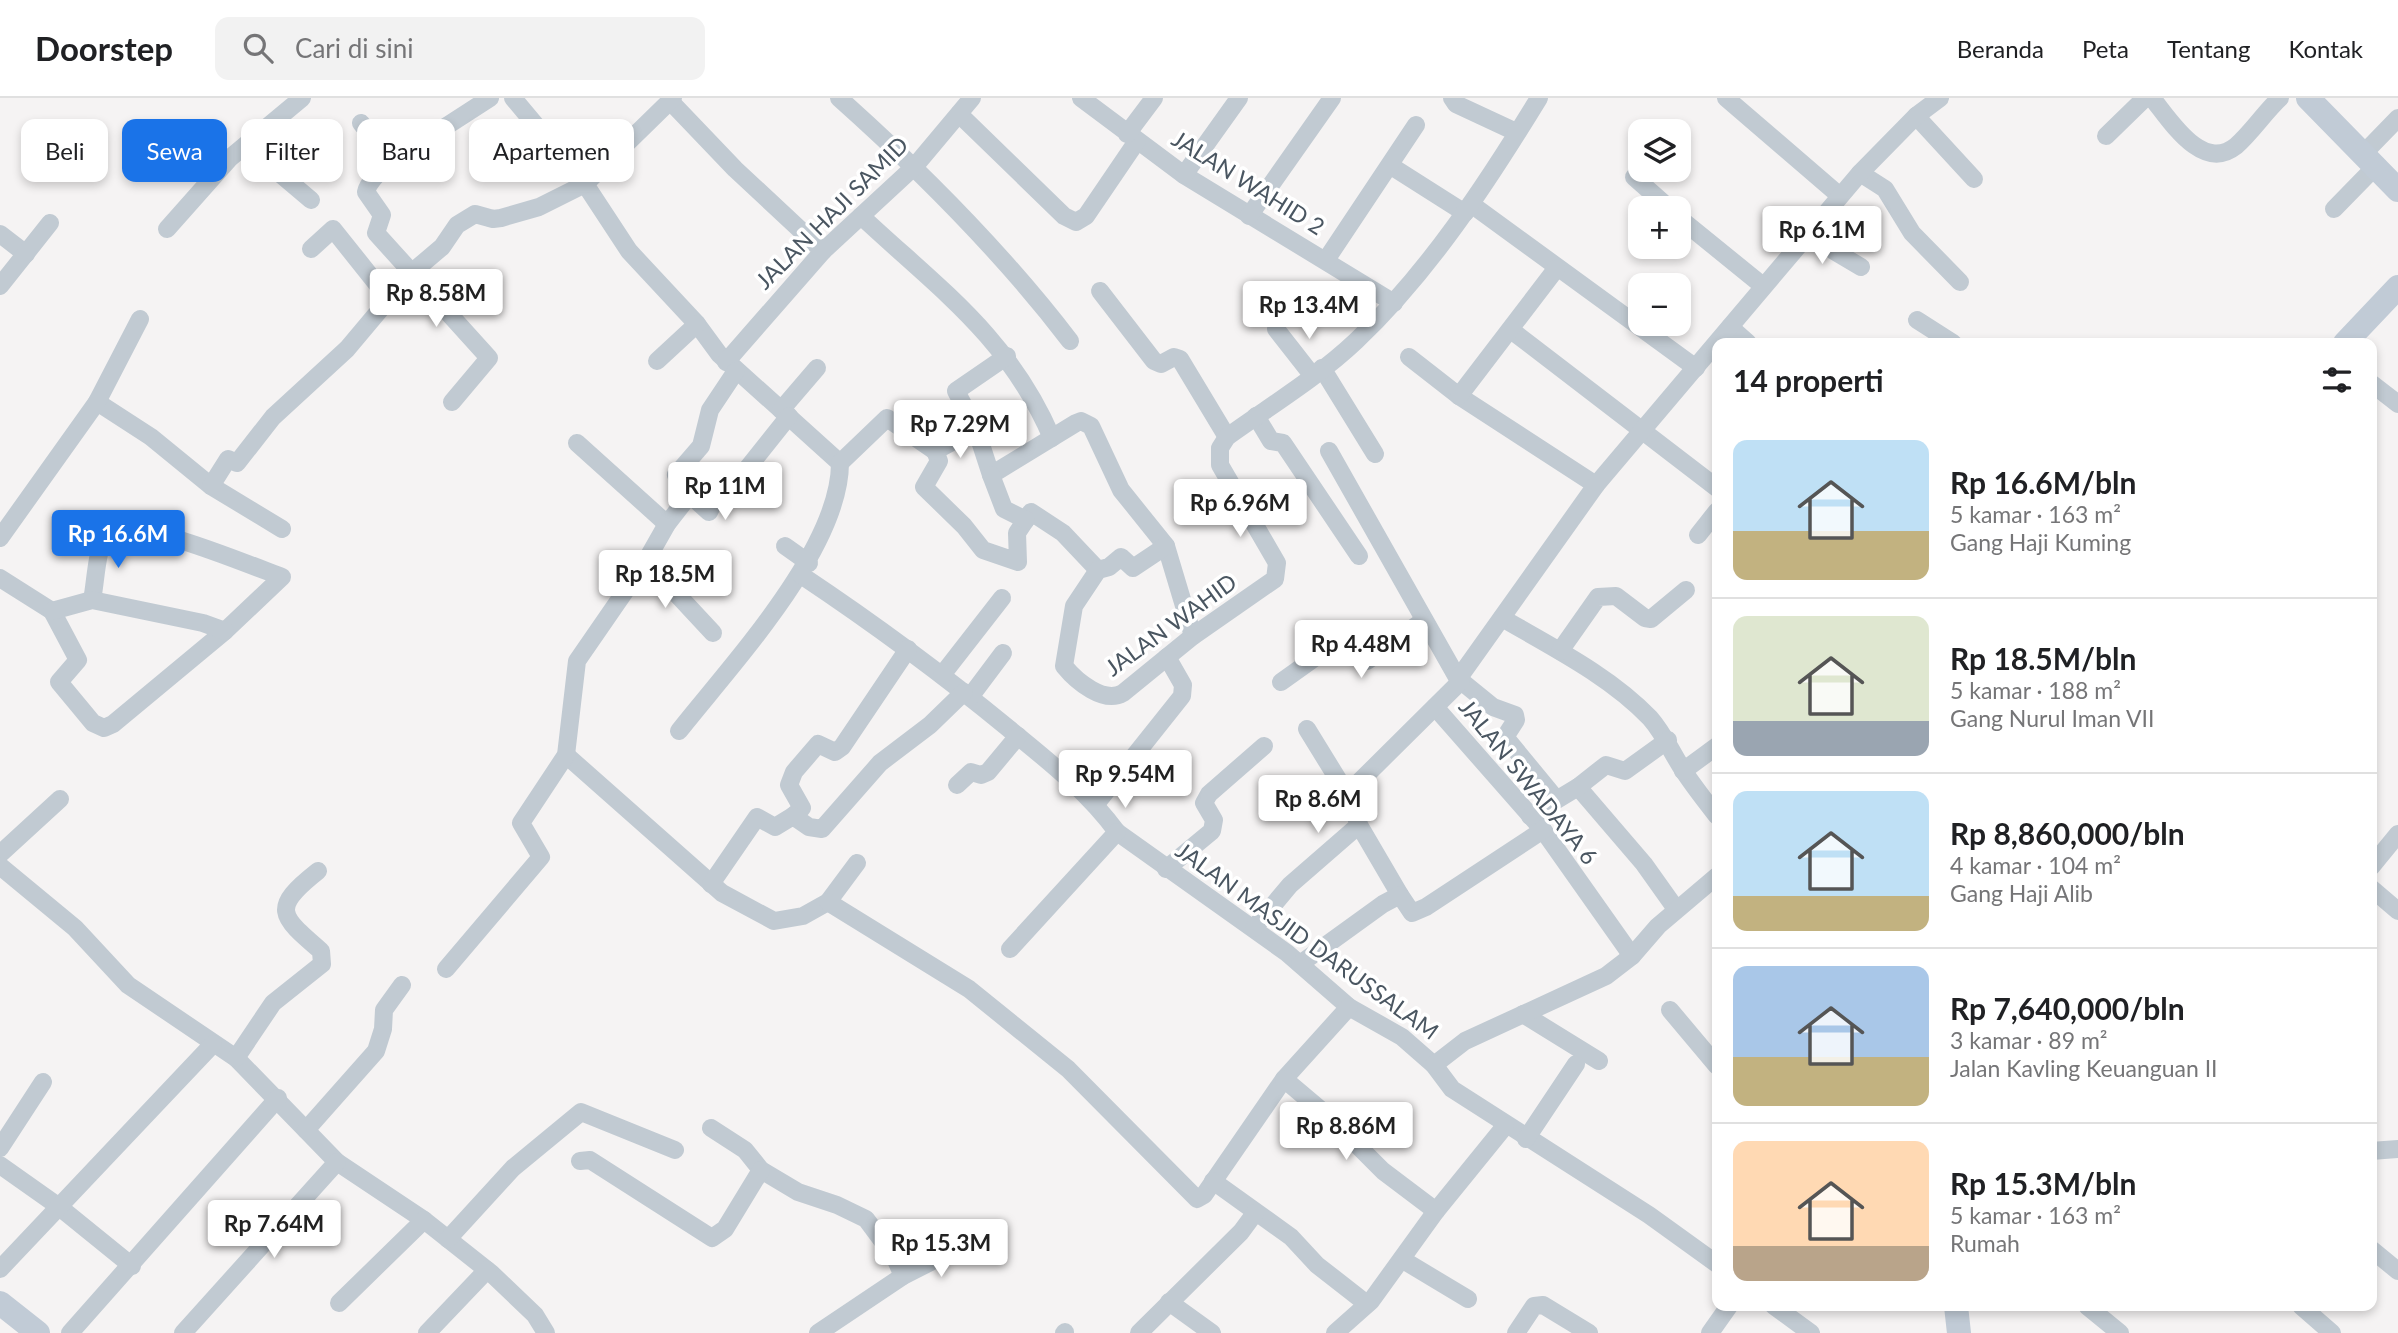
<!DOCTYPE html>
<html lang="id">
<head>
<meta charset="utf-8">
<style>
  body { margin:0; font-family:Lato,sans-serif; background:#f2f2f2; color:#202124; height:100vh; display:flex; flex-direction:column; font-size:26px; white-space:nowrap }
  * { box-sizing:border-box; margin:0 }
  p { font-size:23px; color:#757577 }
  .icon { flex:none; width:38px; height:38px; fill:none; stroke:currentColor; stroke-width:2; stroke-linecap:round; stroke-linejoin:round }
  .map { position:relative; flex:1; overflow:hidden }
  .sheet { position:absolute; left:1712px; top:240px; width:665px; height:973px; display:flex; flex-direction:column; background:#fff; border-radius:14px; box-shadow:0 4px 10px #0003 }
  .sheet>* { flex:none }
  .top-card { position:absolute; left:21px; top:21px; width:665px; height:63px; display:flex; gap:14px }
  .buttons { position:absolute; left:1628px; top:21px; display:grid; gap:14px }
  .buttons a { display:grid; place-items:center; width:63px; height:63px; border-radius:14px; background:#fff; box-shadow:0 4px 10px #0003; font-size:35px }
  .price { position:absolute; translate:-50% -60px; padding:0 16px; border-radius:7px; background:#fff; color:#222; font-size:23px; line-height:46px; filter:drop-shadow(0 2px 4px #0008) }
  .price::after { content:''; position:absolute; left:50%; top:42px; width:21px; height:16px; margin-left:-10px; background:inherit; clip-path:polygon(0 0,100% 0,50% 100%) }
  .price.active { background:#1a73e8; color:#fff }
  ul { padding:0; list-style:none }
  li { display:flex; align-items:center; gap:21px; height:175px; padding:0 21px }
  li+li { border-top:2px solid #e0e0e0 }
  li span { display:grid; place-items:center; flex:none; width:196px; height:140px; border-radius:14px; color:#555 }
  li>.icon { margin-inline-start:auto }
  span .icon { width:84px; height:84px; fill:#fffc; stroke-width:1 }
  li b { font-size:30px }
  h2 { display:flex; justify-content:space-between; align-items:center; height:84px; padding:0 21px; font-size:30px }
  .tag { padding:0 24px; border-radius:14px; background:#fff; box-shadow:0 4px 10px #0003; font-size:24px; line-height:63px }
  .tag.active { background:#1a73e8; color:#fff }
  header { display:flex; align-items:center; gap:42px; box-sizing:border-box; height:98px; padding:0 35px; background:#fff; border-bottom:2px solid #e0e0e0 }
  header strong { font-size:33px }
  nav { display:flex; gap:38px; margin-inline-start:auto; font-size:24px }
  .search { width:490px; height:63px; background:#f2f2f2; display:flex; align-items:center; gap:18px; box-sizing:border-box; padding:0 24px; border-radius:14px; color:#757577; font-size:26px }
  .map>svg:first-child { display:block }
</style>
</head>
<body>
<header>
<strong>Doorstep</strong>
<div class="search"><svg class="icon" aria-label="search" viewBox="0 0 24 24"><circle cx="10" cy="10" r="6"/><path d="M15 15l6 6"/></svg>Cari di sini</div>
<nav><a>Beranda</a><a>Peta</a><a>Tentang</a><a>Kontak</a></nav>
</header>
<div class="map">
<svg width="2398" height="1235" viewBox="0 0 2398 1235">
  <rect width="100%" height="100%" fill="#f5f3f3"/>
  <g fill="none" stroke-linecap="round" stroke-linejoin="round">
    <g stroke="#c1cad2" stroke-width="18">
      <path d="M 513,0 L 585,86 L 629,153 L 697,226 L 719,256 L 840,365 C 840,451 731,567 679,633"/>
      <path d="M 839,0 C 923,75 1002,154 1070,243"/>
      <path d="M 1081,0 L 1184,77 L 1394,205"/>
      <path d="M 1452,0 L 1456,6 L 1516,34"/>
      <path d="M 1726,0 L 1840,98"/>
      <path d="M 2152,0 C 2170,22 2202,75 2236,48 C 2252,34 2264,15 2280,0"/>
      <path d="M 670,3 L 735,71 L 823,153"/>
      <path d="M 959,16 L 1064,118 L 1076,124 L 1086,118 L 1137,43"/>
      <path d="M 1916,18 L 1974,81"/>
      <path d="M 361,25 L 386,57 C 387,73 369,79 366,94 L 382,117 L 376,135 L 489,260 L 452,304"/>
      <path d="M 442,31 L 490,0"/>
      <path d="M 1127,36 L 1154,0"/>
      <path d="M 2106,38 L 2145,0"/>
      <path d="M 246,47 L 311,102"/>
      <path d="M 2365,54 L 2398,20"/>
      <path d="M 1391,68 L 1465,115"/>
      <path d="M 1860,75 L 1885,91 L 1912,135 L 1960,184"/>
      <path d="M 1184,77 L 1239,0"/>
      <path d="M 1634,79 L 1669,110"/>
      <path d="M 1471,106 L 1696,270"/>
      <path d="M 2334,111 L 2377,67"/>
      <path d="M 861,118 C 939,191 1008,238 1052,340"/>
      <path d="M 1249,118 L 1332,0"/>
      <path d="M 1678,119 L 1763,188"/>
      <path d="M 167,131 L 230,60 L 302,0"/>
      <path d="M 1811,131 L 1834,153 L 1861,169"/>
      <path d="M 0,136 L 26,156"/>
      <path d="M 311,151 L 333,131 L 388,200"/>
      <path d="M 1326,162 L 1416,27"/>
      <path d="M 0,188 L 50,125"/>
      <path d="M 1100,193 L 1154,263 L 1161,266 L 1174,259 L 1180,261 L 1227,339"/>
      <path d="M 1917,222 L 1953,245"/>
      <path d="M 1730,229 L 1748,245"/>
      <path d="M 1276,231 L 1312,277"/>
      <path d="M 1511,232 L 1717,390"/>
      <path d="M 1409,259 L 1459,298 L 1596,387"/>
      <path d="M 657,263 L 697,226"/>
      <path d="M 726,264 L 823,153 L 915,68 L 972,0"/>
      <path d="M 1322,270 L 1375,356"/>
      <path d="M 2371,285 L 2398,306"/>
      <path d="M 1459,298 L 1556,171"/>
      <path d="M 97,304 L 151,339 L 211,388 L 282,431"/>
      <path d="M 781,312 L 817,270"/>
      <path d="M 1256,318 L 1271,343 L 1283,345 L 1359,458"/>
      <path d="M 976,331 L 991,377 L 1076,325 L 1081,323 L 1091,328 L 1121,392 L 1166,448 L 1193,538"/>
      <path d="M 577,345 L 667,426"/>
      <path d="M 935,353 L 939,363 L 924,389 L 964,428 L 983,452 L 1018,464 L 1017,435 L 1031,414 L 1063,435 L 1098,472"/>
      <path d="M 1329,353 L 1458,581"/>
      <path d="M 840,365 L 887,320 L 935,353 L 976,331 L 956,293 L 1007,258"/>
      <path d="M 991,377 L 1004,411 L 1026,422"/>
      <path d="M 211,388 L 228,361 L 237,365 L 273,319 L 347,251 L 410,176 L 442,149 L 457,127 L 475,116 L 493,121 L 501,120 L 539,109 L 585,86 L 673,0"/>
      <path d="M 689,396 L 709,414 L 716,400 L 738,382 L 789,318"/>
      <path d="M 1698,437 L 1717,413"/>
      <path d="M 0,440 L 97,304 L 140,221"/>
      <path d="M 785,448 L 809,465"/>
      <path d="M 1166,448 L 1133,470 L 1121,459 L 1109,469 L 1098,472 L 1074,508 L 1064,568 C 1077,584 1104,606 1123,595 L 1193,538 L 1275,481 L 1277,465 L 1220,367 L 1220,350 L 1227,339 C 1270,308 1318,279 1356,243 C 1429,174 1487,85 1539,0"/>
      <path d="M 646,463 L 713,535"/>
      <path d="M 801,477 C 873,525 941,575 1008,630 C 1047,662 1087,693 1117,734 L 1287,855 L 1349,909 L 1402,939 L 1434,967 L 1452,991 L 1649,1117 L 1717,1166"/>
      <path d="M 0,480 L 52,513 L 78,562 L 59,584 L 93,625 L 104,630 L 113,626 L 225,533 L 282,479 C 257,470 124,414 108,434 C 96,449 96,483 92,502"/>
      <path d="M 52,513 L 92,502 L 203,525 L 225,533"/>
      <path d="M 1502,520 C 1552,549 1610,578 1650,620 C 1665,637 1672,656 1685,675 C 1695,690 1706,704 1717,718"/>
      <path d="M 1560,553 L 1598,499 L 1616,498 L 1645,520 L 1651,521 L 1686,492"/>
      <path d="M 942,577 L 1002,500"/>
      <path d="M 1461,583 L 1493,609 L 1515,617 L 1516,622 L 1505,639 L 1556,701"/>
      <path d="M 1281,584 L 1344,539 L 1367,563 L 1424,522"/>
      <path d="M 970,599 L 1003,555"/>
      <path d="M 1435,609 L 1543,732 L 1632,858"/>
      <path d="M 566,657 L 722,795 L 774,823 L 803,818 L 828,804 L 857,765"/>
      <path d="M 1683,673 L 1717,648"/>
      <path d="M 957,687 L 971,674 L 981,677 L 988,674 L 1018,638"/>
      <path d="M 1578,689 L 1644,766 L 1676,811"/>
      <path d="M 1347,696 L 1461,583 L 1458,581 L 1596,387 L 1860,75 L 1916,18 L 1940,0"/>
      <path d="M 1096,706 L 1182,598 L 1183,587 L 1167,559"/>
      <path d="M 793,718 L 802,710 L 789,687 L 794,674 L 818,646 L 835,654 L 842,649 L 908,551"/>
      <path d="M 1530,718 L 1578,689 L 1606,667 L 1625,673 L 1668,642"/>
      <path d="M 1359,727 L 1400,797"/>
      <path d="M 0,756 L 60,701"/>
      <path d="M 0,768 L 75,830 L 128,887 L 236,960 L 337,1064 L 424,1122 L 491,1175 L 535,1217 L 546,1235"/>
      <path d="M 2371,769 L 2398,736"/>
      <path d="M 1166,771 L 1212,733 L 1214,722 L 1204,705 L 1209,696 L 1264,648"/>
      <path d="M 711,786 L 757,719 L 775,729 L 793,718 L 809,729 L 822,731 L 880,665 L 930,627 L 964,594"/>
      <path d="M 2371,790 L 2398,813"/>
      <path d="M 828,804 L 969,891 L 1068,971 L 1197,1101 L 1204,1097 L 1284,981 L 1349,909"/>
      <path d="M 1254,830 L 1290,787 L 1359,727 L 1347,696 L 1307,631"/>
      <path d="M 1010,851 L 1117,734"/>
      <path d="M 1300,866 L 1383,806 L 1400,797 L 1412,815 L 1426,809 L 1543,732"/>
      <path d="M 446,871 L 541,759 L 521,725 L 566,657 L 577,563 L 646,463 L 667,426 L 688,399 L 676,377 L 701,348 L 710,312 L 736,273"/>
      <path d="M 1670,912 L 1717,968"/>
      <path d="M 1523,916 L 1599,963"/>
      <path d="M 236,960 L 273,905 L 322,866 L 321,853 C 279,817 271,810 318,773"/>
      <path d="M 1434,967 L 1465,943 L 1606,878 L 1632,858 L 1658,828 L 1717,778"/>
      <path d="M 1284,981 L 1329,1019 L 1383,1073 L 1436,1113"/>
      <path d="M 711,1030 L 745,1052 L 761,1072 L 798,1094 L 837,1107 L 866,1121 L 895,1160 L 903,1178"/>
      <path d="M 306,1032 L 376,953 L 383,931 L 384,912 L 402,887"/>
      <path d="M 1526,1041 L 1576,966"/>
      <path d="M 0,1050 L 43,984"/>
      <path d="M 2371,1053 L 2398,1051"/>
      <path d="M 580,1063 L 590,1062 L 712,1140 L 725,1131 L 761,1072"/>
      <path d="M 0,1067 L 58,1108 L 132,1168"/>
      <path d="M 1213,1083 L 1291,1139 L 1317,1167 L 1367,1206"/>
      <path d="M 448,1141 L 513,1070 L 581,1014 L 675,1052"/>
      <path d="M 2371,1151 L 2398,1173"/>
      <path d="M 1403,1162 L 1468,1201"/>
      <path d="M 0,1171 L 213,946"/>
      <path d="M 1169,1204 L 1212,1235"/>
      <path d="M 339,1205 L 424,1122"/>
      <path d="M 1774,1208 L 1811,1235"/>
      <path d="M 2087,1208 L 2120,1235"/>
      <path d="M 2301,1208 L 2332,1235"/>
      <path d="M 70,1235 L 278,1000"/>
      <path d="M 183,1235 L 337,1064"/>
      <path d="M 427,1235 L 487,1172"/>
      <path d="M 818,1235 L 903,1178 L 960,1149"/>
      <path d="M 1064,1235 L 1065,1234"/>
      <path d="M 1139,1235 L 1241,1134 L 1255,1115"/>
      <path d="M 1335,1235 L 1371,1203 L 1436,1113 L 1505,1028"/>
      <path d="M 1516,1235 L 1534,1208 L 1543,1207 L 1589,1235"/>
      <path d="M 1710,1235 L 1729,1208"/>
    </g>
    <g stroke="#c1cbd6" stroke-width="24">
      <path d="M 2308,0 L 2398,92"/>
      <path d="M 2345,245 L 2398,189"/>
      <path d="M 0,1205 L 38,1235"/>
      <path d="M 1956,1208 L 1959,1235"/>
    </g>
  </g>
  <g text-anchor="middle" stroke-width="7" stroke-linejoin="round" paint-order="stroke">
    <g font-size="23" fill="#4a5661" stroke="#fff">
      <text transform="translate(1248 85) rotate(32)" y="8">JALAN WAHID 2</text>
      <text transform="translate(832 115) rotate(-45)" y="8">JALAN HAJI SAMID</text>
      <text transform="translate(1171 527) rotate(-36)" y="8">JALAN WAHID</text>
      <text transform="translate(1528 684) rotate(51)" y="8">JALAN SWADAYA 6</text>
      <text transform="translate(1307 843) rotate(36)" y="8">JALAN MASJID DARUSSALAM</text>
    </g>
  </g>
</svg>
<div class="buttons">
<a><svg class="icon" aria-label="layers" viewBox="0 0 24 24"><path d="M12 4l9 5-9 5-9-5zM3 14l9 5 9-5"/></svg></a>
<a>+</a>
<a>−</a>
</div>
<b class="price" style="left:1822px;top:168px">Rp 6.1M</b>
<b class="price" style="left:436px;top:231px">Rp 8.58M</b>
<b class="price" style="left:1309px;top:243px">Rp 13.4M</b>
<b class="price" style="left:960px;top:362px">Rp 7.29M</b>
<b class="price" style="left:725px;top:424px">Rp 11M</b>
<b class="price" style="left:1240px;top:441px">Rp 6.96M</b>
<b class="price active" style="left:118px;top:472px">Rp 16.6M</b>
<b class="price" style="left:665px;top:512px">Rp 18.5M</b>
<b class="price" style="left:1361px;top:582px">Rp 4.48M</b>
<b class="price" style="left:1125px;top:712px">Rp 9.54M</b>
<b class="price" style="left:1318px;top:737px">Rp 8.6M</b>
<b class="price" style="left:1346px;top:1064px">Rp 8.86M</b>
<b class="price" style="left:274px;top:1162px">Rp 7.64M</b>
<b class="price" style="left:941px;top:1181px">Rp 15.3M</b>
<div class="top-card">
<a class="tag">Beli</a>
<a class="tag active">Sewa</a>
<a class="tag">Filter</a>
<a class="tag">Baru</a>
<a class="tag">Apartemen</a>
</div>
<section class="sheet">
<h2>14 properti<svg class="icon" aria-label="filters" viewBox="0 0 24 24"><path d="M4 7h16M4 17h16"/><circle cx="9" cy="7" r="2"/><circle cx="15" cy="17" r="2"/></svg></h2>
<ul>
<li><span style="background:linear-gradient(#bfe0f5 65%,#c2b280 0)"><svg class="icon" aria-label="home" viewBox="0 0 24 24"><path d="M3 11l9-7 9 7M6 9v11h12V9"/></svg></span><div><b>Rp 16.6M/bln</b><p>5 kamar · 163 m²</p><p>Gang Haji Kuming</p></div></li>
<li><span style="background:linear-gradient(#dfe7d0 75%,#9aa5b1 0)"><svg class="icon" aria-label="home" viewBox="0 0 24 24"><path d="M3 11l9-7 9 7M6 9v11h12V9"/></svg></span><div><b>Rp 18.5M/bln</b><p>5 kamar · 188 m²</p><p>Gang Nurul Iman VII</p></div></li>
<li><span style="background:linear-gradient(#bfe0f5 75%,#c2b280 0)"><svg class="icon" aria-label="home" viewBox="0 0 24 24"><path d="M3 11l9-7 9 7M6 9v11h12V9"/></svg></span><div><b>Rp 8,860,000/bln</b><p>4 kamar · 104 m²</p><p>Gang Haji Alib</p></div></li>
<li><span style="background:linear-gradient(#a9c7e8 65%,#c2b280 0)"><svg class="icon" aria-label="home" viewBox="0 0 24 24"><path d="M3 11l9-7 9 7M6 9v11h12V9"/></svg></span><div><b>Rp 7,640,000/bln</b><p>3 kamar · 89 m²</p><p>Jalan Kavling Keuanguan II</p></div></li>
<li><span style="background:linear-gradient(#ffd9b3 75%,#b9a48a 0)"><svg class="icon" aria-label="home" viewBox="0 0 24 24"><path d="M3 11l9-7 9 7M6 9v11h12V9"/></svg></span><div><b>Rp 15.3M/bln</b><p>5 kamar · 163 m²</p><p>Rumah</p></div></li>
</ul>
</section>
</div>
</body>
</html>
